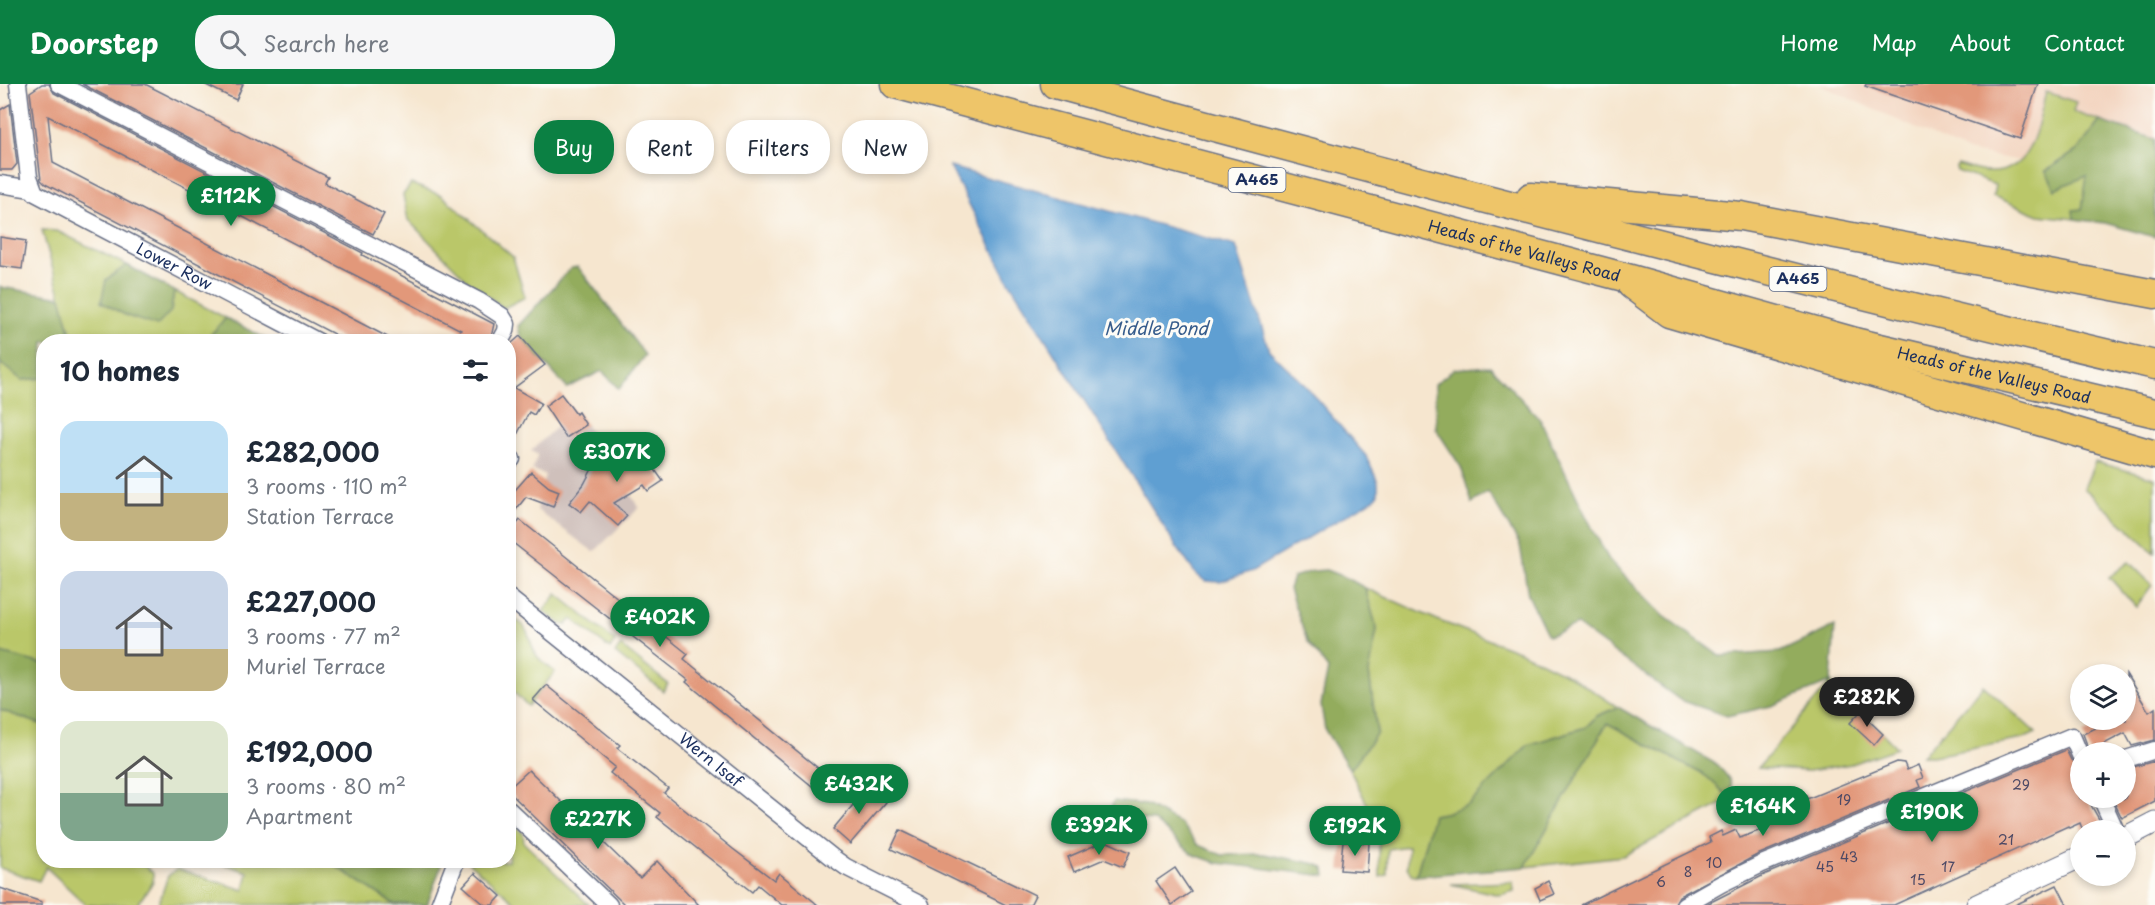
<!DOCTYPE html>
<html lang="en">
<head>
<meta charset="utf-8">
<style>
  body { margin:0; font-family:"Playpen Sans",sans-serif; background:#f6f6f7; color:#1f2937; height:100vh; display:flex; flex-direction:column; font-size:22px; white-space:nowrap }
  * { box-sizing:border-box; margin:0 }
  p { font-size:20px; color:#747a83 }
  .icon { flex:none; width:33px; height:33px; fill:none; stroke:currentColor; stroke-width:2; stroke-linecap:round; stroke-linejoin:round }
  .map { position:relative; flex:1; overflow:hidden }
  .drawer { position:absolute; left:36px; top:250px; width:480px; height:534px; display:flex; flex-direction:column; background:#fff; border-radius:24px; box-shadow:0 3px 9px #0003 }
  .drawer>* { flex:none }
  .hud { position:absolute; left:534px; top:36px; width:570px; height:54px; display:flex; gap:12px }
  .fabs { position:absolute; left:2070px; top:580px; display:grid; gap:12px }
  .fabs a { display:grid; place-items:center; width:66px; height:66px; border-radius:50%; background:#fff; box-shadow:0 3px 9px #0003; font-size:30px }
  .price { position:absolute; translate:-50% -51px; padding:0 14px; border-radius:21px; background:#0b8043; color:#fff; font-size:20px; line-height:39px; filter:drop-shadow(0 2px 3px #0008) }
  .price::after { content:''; position:absolute; left:50%; top:36px; width:18px; height:14px; margin-left:-9px; background:inherit; clip-path:polygon(0 0,100% 0,50% 100%) }
  .price.selected { background:#222; color:#fff }
  ul { padding:0; list-style:none }
  li { display:flex; align-items:center; gap:18px; height:150px; padding:0 24px }
  li span { display:grid; place-items:center; flex:none; width:168px; height:120px; border-radius:18px; color:#555 }
  li>.icon { margin-inline-start:auto }
  span .icon { width:72px; height:72px; fill:#fffc; stroke-width:1 }
  li b { font-size:26px }
  h2 { display:flex; justify-content:space-between; align-items:center; height:72px; padding:0 24px; font-size:26px }
  .tag { padding:0 21px; border-radius:24px; background:#fff; box-shadow:0 3px 9px #0003; font-size:21px; line-height:54px }
  .tag.selected { background:#0b8043; color:#fff }
  header { display:flex; align-items:center; gap:36px; box-sizing:border-box; height:84px; padding:0 30px; background:#0b8043; color:#fff }
  header strong { font-size:28px }
  nav { display:flex; gap:33px; margin-inline-start:auto; font-size:21px }
  .search { width:420px; height:54px; background:#f6f6f7; display:flex; align-items:center; gap:15px; box-sizing:border-box; padding:0 21px; border-radius:24px; color:#747a83; font-size:22px }
  .map>svg:first-child { display:block }
</style>
</head>
<body>
<header>
<strong>Doorstep</strong>
<div class="search"><svg class="icon" aria-label="search" viewBox="0 0 24 24"><circle cx="10" cy="10" r="6"/><path d="M15 15l6 6"/></svg>Search here</div>
<nav><a>Home</a><a>Map</a><a>About</a><a>Contact</a></nav>
</header>
<div class="map">
<svg width="2155" height="821" viewBox="0 0 2155 821">
  <rect width="100%" height="100%" fill="#fdfcf7"/>
  <filter id="ink" filterUnits="userSpaceOnUse"><feTurbulence type="fractalNoise" baseFrequency=".0167" numOctaves="2"/><feDisplacementMap in="SourceGraphic" scale="12" xChannelSelector="R" yChannelSelector="G"/><feConvolveMatrix kernelMatrix="1 2 1 2 8 2 1 2 1" color-interpolation-filters="sRGB"/></filter>
  <filter id="wash" filterUnits="userSpaceOnUse"><feTurbulence type="fractalNoise" baseFrequency=".008" numOctaves="4" result="noise"/><feDisplacementMap in="SourceGraphic" scale="24" xChannelSelector="R" yChannelSelector="G"/><feGaussianBlur stdDeviation="1.35" result="paint"/><feColorMatrix in="noise" values="0 0 0 0 0 0 0 0 0 0 0 0 0 0 0 0 0 1.4 0 .05"/><feComposite in="paint" operator="in"/></filter>
  <g filter="url(#wash)">
    <rect width="100%" height="100%" fill="#f6e6cf"/>
    <path fill="#f3d4bf" d="M 1818,0 L 2155,0 L 2155,101 L 1966,67 Z"/>
    <path fill="#cfc0bb" d="M 578,328 L 639,424 L 594,468 L 537,426 L 545,391 L 532,386 L 538,371 L 531,367 L 558,341 Z"/>
    <g fill="#bac769" stroke="#6a7b64" stroke-width="1.5">
      <path d="M 2046,8 L 2076,18 L 2073,28 L 2100,37 L 2078,66 L 2046,87 L 2088,91 L 2082,126 L 2074,126 L 2074,135 L 2039,131 L 1993,112 L 1995,101 L 1957,87 L 1956,83 L 1958,81 C 1968,84 1980,88 1990,88 C 2033,89 2037,41 2046,8 Z"/>
      <path d="M 411,100 L 441,111 L 513,173 L 525,213 L 504,224 L 468,197 L 408,136 L 403,111 Z"/>
      <path d="M 42,146 L 57,147 L 127,181 L 106,196 L 171,227 L 174,207 L 226,234 L 204,258 L 68,258 L 71,250 Z"/>
      <path d="M 0,279 L 22,296 L 43,294 L 43,580 L 0,569 Z"/>
      <path d="M 2095,378 L 2155,394 L 2155,469 L 2084,404 Z"/>
      <path d="M 2129,478 L 2152,501 L 2136,523 L 2109,493 Z"/>
      <path d="M 1365,504 L 1442,538 L 1521,568 L 1570,592 L 1618,623 L 1597,632 L 1586,643 L 1528,661 L 1469,721 L 1445,729 L 1433,731 L 1416,792 L 1411,790 L 1407,783 L 1408,762 L 1388,765 L 1387,791 L 1380,793 L 1378,742 L 1350,686 L 1377,648 L 1369,589 L 1377,545 Z"/>
      <path d="M 557,510 L 615,557 L 610,565 L 572,535 L 566,541 L 561,540 L 543,527 Z"/>
      <path d="M 511,536 C 529,535 529,561 537,572 C 542,578 550,583 555,588 L 528,622 L 509,604 L 508,539 Z"/>
      <path d="M 621,562 L 668,600 L 663,607 L 615,569 Z"/>
      <path d="M 1831,598 L 1897,664 L 1851,680 L 1809,687 L 1758,684 Z"/>
      <path d="M 1983,601 L 2036,649 L 2023,655 L 1933,672 L 1922,672 Z"/>
      <path d="M 0,626 L 43,641 L 44,777 L 130,777 L 146,783 L 153,789 L 153,798 L 137,821 L 86,821 L 46,783 L 39,797 L 0,784 Z"/>
      <path d="M 1607,639 L 1706,692 L 1731,715 L 1623,772 L 1525,783 Z"/>
      <path d="M 509,736 L 523,749 L 524,759 L 589,821 L 518,821 L 468,778 L 508,777 Z"/>
      <path d="M 214,777 L 328,777 L 394,820 L 407,821 L 158,821 L 168,792 L 177,785 L 244,806 L 248,788 Z"/>
      <path d="M 1513,798 L 1514,807 L 1500,811 L 1451,800 Z"/>
    </g>
    <g fill="#93ac5d" stroke="#576e5e" stroke-width="1.5">
      <path d="M 2100,37 L 2155,55 L 2155,153 L 2105,139 L 2074,135 L 2073,126 L 2082,125 L 2087,92 L 2055,105 L 2046,87 L 2078,66 Z"/>
      <path d="M 127,181 L 174,207 L 171,227 L 157,242 L 127,232 L 101,218 L 106,196 Z"/>
      <path d="M 578,183 L 645,271 L 619,305 L 602,287 L 567,304 L 520,252 L 518,242 L 571,184 Z"/>
      <path d="M 0,203 L 61,213 L 71,250 L 68,258 L 44,258 L 43,294 L 22,296 L 0,279 Z"/>
      <path d="M 226,234 L 272,258 L 204,258 Z"/>
      <path d="M 1490,282 L 1540,335 L 1583,426 L 1609,476 L 1664,532 L 1720,572 L 1780,568 L 1835,542 L 1831,598 L 1771,622 L 1727,632 L 1680,616 L 1577,541 L 1548,552 L 1528,511 L 1520,461 L 1488,408 L 1472,419 L 1461,383 L 1436,345 L 1435,300 L 1454,285 Z"/>
      <path d="M 1326,486 L 1349,495 L 1365,504 L 1377,545 L 1369,589 L 1377,649 L 1350,686 L 1325,646 L 1321,621 L 1328,585 L 1307,557 L 1289,505 L 1293,493 L 1313,487 Z"/>
      <path d="M 0,569 L 43,580 L 43,641 L 0,626 Z"/>
      <path d="M 1618,623 L 1716,680 C 1729,693 1733,696 1731,715 L 1706,692 L 1607,639 L 1525,783 L 1416,792 L 1433,731 L 1445,729 L 1469,720 L 1528,661 L 1586,643 L 1597,632 Z"/>
      <path d="M 1114,717 L 1146,721 L 1181,740 L 1198,761 L 1222,771 L 1264,770 L 1317,780 L 1325,785 L 1326,792 L 1217,779 L 1192,770 L 1154,737 L 1130,735 L 1102,743 Z"/>
      <path d="M 328,777 L 443,777 L 427,821 L 394,820 Z"/>
    </g>
    <path fill="#5f9fd2" stroke="#3d6798" stroke-width="1.5" d="M 950,83 L 1236,162 L 1269,266 L 1303,299 L 1366,372 L 1378,398 L 1378,411 L 1374,415 L 1252,487 L 1220,498 L 1205,497 L 1195,489 L 1176,462 L 1008,196 Z"/>
    <g id="blocks">
      <g fill="#e2987a">
        <path d="M 42,0 L 49,0 L 54,9 L 363,169 L 362,171 L 494,240 L 490,258 L 454,258 L 461,246 L 48,32 L 53,79 L 397,258 L 349,258 L 45,100 L 41,96 L 30,8 Z"/>
        <path d="M 82,0 L 145,0 L 328,93 L 325,99 L 384,130 L 373,150 Z"/>
        <path d="M 204,0 L 243,0 L 236,16 Z"/>
        <path d="M 1866,0 L 2038,0 L 2020,55 L 1865,2 Z"/>
        <path d="M 10,20 L 17,80 L 12,86 L 0,86 L 0,26 Z"/>
        <path d="M 0,153 L 26,157 L 22,185 L 0,182 Z"/>
        <path d="M 520,252 L 545,281 L 514,304 L 541,319 L 534,331 L 529,328 L 511,362 L 508,362 L 508,264 L 512,259 Z"/>
        <path d="M 561,310 L 576,330 L 578,328 L 586,341 L 566,354 L 545,322 Z"/>
        <path d="M 636,359 L 663,397 L 648,407 L 644,401 L 614,419 L 627,432 L 618,442 L 590,417 L 581,428 L 569,419 L 584,400 L 592,385 L 605,377 L 606,380 Z"/>
        <path d="M 531,388 L 549,403 L 559,407 L 553,423 L 526,413 L 508,436 L 508,414 Z"/>
        <path d="M 520,436 L 688,570 L 684,575 L 829,693 L 818,707 L 686,598 L 688,596 L 508,455 L 508,451 Z"/>
        <path d="M 2126,590 L 2149,628 L 2155,624 L 2155,656 L 2132,662 L 2125,649 L 2102,661 L 2105,669 L 2090,669 L 2083,650 L 2098,643 L 2095,636 L 2126,636 Z"/>
        <path d="M 546,601 L 620,661 L 617,664 L 668,704 L 664,709 L 733,765 L 774,796 L 779,789 L 818,821 L 782,821 L 758,801 L 752,808 L 690,759 L 657,733 L 660,729 L 610,689 L 615,683 L 533,616 Z"/>
        <path d="M 1860,628 L 1883,650 L 1874,661 L 1850,639 Z"/>
        <path d="M 2066,666 L 2071,676 L 2078,681 L 2080,687 L 2080,714 L 2087,714 L 2101,739 L 2083,747 L 2080,739 L 2069,744 L 2068,742 L 1894,821 L 1705,821 L 1766,790 Z"/>
        <path d="M 2155,677 L 2155,717 L 2122,734 L 2113,716 L 2126,714 L 2126,685 Z"/>
        <path d="M 1897,678 L 1904,679 L 1907,686 L 1918,681 L 1923,694 L 1917,696 L 1920,703 L 1757,771 L 1679,812 L 1674,821 L 1581,821 L 1711,758 L 1709,753 L 1721,747 L 1723,752 L 1736,746 L 1740,754 L 1766,744 L 1763,737 L 1787,726 L 1784,720 L 1806,711 L 1807,715 Z"/>
        <path d="M 529,686 L 640,794 L 657,777 L 699,821 L 625,821 L 508,707 L 508,705 Z"/>
        <path d="M 868,703 L 886,718 L 850,760 L 833,745 Z"/>
        <path d="M 900,746 L 1035,811 L 1030,821 L 1006,821 L 891,765 Z"/>
        <path d="M 1099,754 L 1130,768 L 1123,783 L 1104,775 L 1074,788 L 1068,773 L 1096,761 Z"/>
        <path d="M 1343,757 L 1369,759 L 1367,788 L 1340,786 Z"/>
        <path d="M 1175,784 L 1191,808 L 1172,821 L 1156,797 Z"/>
        <path d="M 475,789 L 501,812 L 493,821 L 485,821 L 463,802 Z"/>
        <path d="M 1548,797 L 1554,810 L 1540,816 L 1535,804 Z"/>
        <path d="M 2057,801 L 2067,821 L 2015,821 Z"/>
        <path d="M 0,804 L 42,818 L 42,821 L 0,821 Z"/>
      </g>
    </g>
  </g>
  <g filter="url(#ink)">
    <use href="#blocks" fill-opacity="0" stroke="#686f86" stroke-width="1.5"/>
    <g fill="none" stroke-linecap="round" stroke-linejoin="round">
      <defs>
        <g id="minor">
          <path id="s1" d="M 18,0 L 29,93 L 35,109 L 319,258"/>
          <path d="M 59,0 L 479,217 L 502,232 L 507,240 L 506,247 L 500,258"/>
          <path d="M 0,100 L 32,105"/>
          <path d="M 508,372 L 512,375"/>
          <path id="s2" d="M 508,513 L 832,773 L 846,783 L 921,821"/>
          <path d="M 2126,675 L 2155,666"/>
          <path d="M 2101,714 L 2116,747"/>
          <path d="M 508,725 L 609,821"/>
          <path d="M 439,821 L 456,777"/>
          <path d="M 1684,821 L 1721,800 L 1762,780 L 2072,652 L 2080,671"/>
        </g>
        <g id="tertiary">
          <path d="M 2126,753 L 2155,738"/>
          <path d="M 1977,821 L 2080,773"/>
        </g>
        <g id="trunk">
          <path id="s3" d="M 895,0 L 1620,192 L 1855,258 L 2155,329"/>
          <path d="M 1055,0 C 1420,99 1786,195 2155,281"/>
          <path d="M 1531,113 L 1741,132 L 2155,210"/>
          <path d="M 1632,201 L 1669,229 L 2155,371"/>
        </g>
      </defs>
      <use href="#minor" stroke="#686f86" stroke-width="19"/>
      <use href="#tertiary" stroke="#686f86" stroke-width="23"/>
      <use href="#trunk" stroke="#686f86" stroke-width="31"/>
      <use href="#minor" stroke="#fff" stroke-width="16"/>
      <use href="#tertiary" stroke="#fff" stroke-width="21"/>
      <use href="#trunk" stroke="#eec569" stroke-width="28"/>
    </g>
  </g>
  <g text-anchor="middle" stroke-width="6" stroke-linejoin="round" paint-order="stroke">
    <g font-size="14" fill="#4d4965">
      <text x="2021" y="706">29</text>
      <text x="1844" y="721">19</text>
      <text x="2006" y="761">21</text>
      <text x="1849" y="778">43</text>
      <text x="1714" y="784">10</text>
      <text x="1825" y="788">45</text>
      <text x="1948" y="788">17</text>
      <text x="1688" y="793">8</text>
      <text x="1918" y="801">15</text>
      <text x="1661" y="803">6</text>
    </g>
    <g fill="#fdfcf7" stroke="#5f6c8c" stroke-width="1.5">
      <rect x="1228.5" y="84" width="57" height="24" rx="4.5"/>
      <rect x="1769.5" y="183" width="57" height="24" rx="4.5"/>
    </g>
    <g font-size="15" font-weight="bold" fill="#1b2f5e">
      <text x="1257" y="101">A465</text>
      <text x="1798" y="200">A465</text>
    </g>
    <g font-size="16" fill="#1b2f5e" stroke="#fdfcf7">
      <text dy="6" stroke="none"><textPath href="#s3" startOffset="651">Heads of the Valleys Road</textPath></text>
      <text dy="6" stroke="none"><textPath href="#s1" startOffset="268">Lower Row</textPath></text>
      <text dy="6" stroke="none"><textPath href="#s3" startOffset="1137">Heads of the Valleys Road</textPath></text>
      <text dy="6" stroke="none"><textPath href="#s2" startOffset="260">Wern Isaf</textPath></text>
    </g>
    <g font-size="18" font-style="italic" fill="#365c8c" stroke="#fdfcf7">
      <text x="1156" y="251">Middle Pond</text>
    </g>
  </g>
</svg>
<div class="fabs">
<a><svg class="icon" aria-label="layers" viewBox="0 0 24 24"><path d="M12 4l9 5-9 5-9-5zM3 14l9 5 9-5"/></svg></a>
<a>+</a>
<a>−</a>
</div>
<b class="price" style="left:231px;top:143px">£112K</b>
<b class="price" style="left:617px;top:399px">£307K</b>
<b class="price" style="left:660px;top:564px">£402K</b>
<b class="price selected" style="left:1867px;top:644px">£282K</b>
<b class="price" style="left:859px;top:731px">£432K</b>
<b class="price" style="left:1763px;top:753px">£164K</b>
<b class="price" style="left:1932px;top:759px">£190K</b>
<b class="price" style="left:598px;top:766px">£227K</b>
<b class="price" style="left:1099px;top:772px">£392K</b>
<b class="price" style="left:1355px;top:773px">£192K</b>
<div class="hud">
<a class="tag selected">Buy</a>
<a class="tag">Rent</a>
<a class="tag">Filters</a>
<a class="tag">New</a>
</div>
<section class="drawer">
<h2>10 homes<svg class="icon" aria-label="filters" viewBox="0 0 24 24"><path d="M4 7h16M4 17h16"/><circle cx="9" cy="7" r="2"/><circle cx="15" cy="17" r="2"/></svg></h2>
<ul>
<li><span style="background:linear-gradient(#bfe0f5 60%,#c2b280 0)"><svg class="icon" aria-label="home" viewBox="0 0 24 24"><path d="M3 11l9-7 9 7M6 9v11h12V9"/></svg></span><div><b>£282,000</b><p>3 rooms · 110 m²</p><p>Station Terrace</p></div></li>
<li><span style="background:linear-gradient(#c9d6e8 65%,#c2b280 0)"><svg class="icon" aria-label="home" viewBox="0 0 24 24"><path d="M3 11l9-7 9 7M6 9v11h12V9"/></svg></span><div><b>£227,000</b><p>3 rooms · 77 m²</p><p>Muriel Terrace</p></div></li>
<li><span style="background:linear-gradient(#dfe7d0 60%,#7fa58c 0)"><svg class="icon" aria-label="home" viewBox="0 0 24 24"><path d="M3 11l9-7 9 7M6 9v11h12V9"/></svg></span><div><b>£192,000</b><p>3 rooms · 80 m²</p><p>Apartment</p></div></li>
</ul>
</section>
</div>
</body>
</html>
